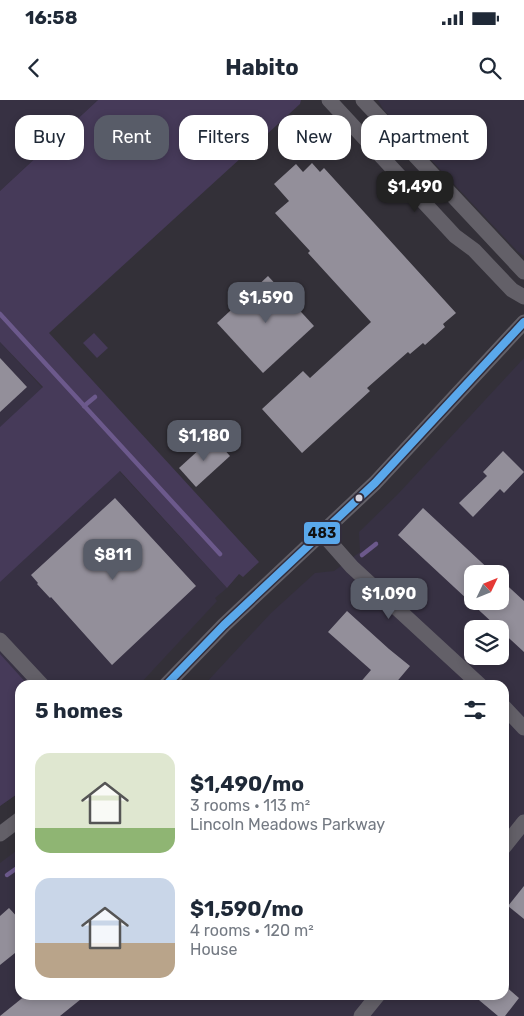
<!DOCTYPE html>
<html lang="en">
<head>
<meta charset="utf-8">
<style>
  body { margin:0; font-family:Rubik,sans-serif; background:#f2f2f3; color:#1f2937; height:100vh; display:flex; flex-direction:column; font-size:19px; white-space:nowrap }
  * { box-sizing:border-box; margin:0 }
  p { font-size:16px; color:#747a83 }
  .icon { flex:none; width:28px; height:28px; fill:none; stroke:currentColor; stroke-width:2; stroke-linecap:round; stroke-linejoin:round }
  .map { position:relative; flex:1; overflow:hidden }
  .sheet { position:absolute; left:15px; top:580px; width:494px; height:320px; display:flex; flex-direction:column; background:#fff; border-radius:15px; box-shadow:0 2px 8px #0003 }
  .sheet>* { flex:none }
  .banner { position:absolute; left:15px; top:15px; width:495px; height:45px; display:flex; gap:10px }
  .needle { width:32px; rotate:47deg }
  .buttons { position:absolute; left:464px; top:465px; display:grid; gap:10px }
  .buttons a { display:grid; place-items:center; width:45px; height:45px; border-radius:10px; background:#fff; box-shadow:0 2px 8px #0003; font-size:25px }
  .price { position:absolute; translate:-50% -42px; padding:0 11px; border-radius:10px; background:#585c68; color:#fff; font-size:16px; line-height:32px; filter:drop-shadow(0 1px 2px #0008) }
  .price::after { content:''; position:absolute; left:50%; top:30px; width:15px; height:11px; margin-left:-8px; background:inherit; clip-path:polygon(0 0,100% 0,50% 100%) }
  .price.selected { background:#222; color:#fff }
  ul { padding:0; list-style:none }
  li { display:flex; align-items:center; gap:15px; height:125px; padding:0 20px }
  li span { display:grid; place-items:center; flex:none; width:140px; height:100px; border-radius:15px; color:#555 }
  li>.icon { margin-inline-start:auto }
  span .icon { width:60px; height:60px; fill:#fffc; stroke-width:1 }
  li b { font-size:21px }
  h2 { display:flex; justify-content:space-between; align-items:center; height:60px; padding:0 20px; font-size:21px }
  .pill { padding:0 18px; border-radius:15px; background:#fff; box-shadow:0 2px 8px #0003; font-size:18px; line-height:45px }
  .pill.selected { background:#585c68; color:#fff }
  .status { display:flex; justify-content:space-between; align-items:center; height:35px; padding:0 25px; background:#fff; direction:ltr }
  .status svg { height:14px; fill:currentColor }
  header { display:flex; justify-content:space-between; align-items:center; height:65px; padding:0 20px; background:#fff; font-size:22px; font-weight:700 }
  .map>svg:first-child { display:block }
</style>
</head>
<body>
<div class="status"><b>16:58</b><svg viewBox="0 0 49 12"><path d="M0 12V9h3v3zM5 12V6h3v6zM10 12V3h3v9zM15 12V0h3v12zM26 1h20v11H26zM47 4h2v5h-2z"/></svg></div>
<header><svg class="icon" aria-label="back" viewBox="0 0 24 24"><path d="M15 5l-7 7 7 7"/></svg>Habito<svg class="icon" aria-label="search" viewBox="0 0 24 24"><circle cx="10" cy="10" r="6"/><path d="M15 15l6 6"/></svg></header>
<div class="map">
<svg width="524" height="916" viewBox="0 0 524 916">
  <rect width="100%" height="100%" fill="#333038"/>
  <g fill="#373143" fill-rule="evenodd">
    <path d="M 0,0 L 98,0 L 0,91 Z"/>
    <path d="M 378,0 L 524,0 L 524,156 L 517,151 L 383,9 Z"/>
    <path d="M 0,242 L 227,488 L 215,498 L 217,501 L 139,585 L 20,585 L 20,692 L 0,706 Z"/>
    <path d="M 524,258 L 524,916 L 0,916 L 0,763 L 20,748 L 20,895 L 504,895 L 504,585 L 204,585 L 271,513 L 315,473 L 334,471 L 360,452 L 359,432 L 398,394 ZM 472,474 L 500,474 L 500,501 L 472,501 ZM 472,529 L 500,529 L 500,556 L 472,556 Z"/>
  </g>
  <g fill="#463a59">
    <path d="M 98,0 L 301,0 L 300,4 L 49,233 L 259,462 L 243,477 L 239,474 L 227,488 L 120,371 L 0,482 L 0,327 L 43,287 L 0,242 L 0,91 Z"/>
    <path d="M 94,233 L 108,248 L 97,258 L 83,243 Z"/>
    <path d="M 0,554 L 28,585 L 20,585 L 20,692 L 0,706 Z"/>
  </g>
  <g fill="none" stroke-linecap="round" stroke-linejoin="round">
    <g stroke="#6c598c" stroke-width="4.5">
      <path d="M 0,214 L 220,454"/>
      <path d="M 84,306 L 95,297"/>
      <path d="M 362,455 L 376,444"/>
      <path d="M 504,648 L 504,649"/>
      <path d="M 7,775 L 20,766"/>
    </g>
  </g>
  <g fill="#938f9a">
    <path d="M 312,63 L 320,72 L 324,68 L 456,213 L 443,224 L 445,227 L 425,245 L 423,243 L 410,254 L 408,252 L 367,288 L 370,291 L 302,353 L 262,309 L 303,271 L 310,278 L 371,222 L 308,153 L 310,151 L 275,113 L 289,101 L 274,84 L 296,64 L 303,72 Z"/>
    <path d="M 268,176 L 314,226 L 263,273 L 217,223 Z"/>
    <path d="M 0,258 L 27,287 L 0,312 Z"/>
    <path d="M 213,337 L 230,356 L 196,387 L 179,368 Z"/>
    <path d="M 503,351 L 524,372 L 504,393 L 500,389 L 473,417 L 459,403 L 487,376 L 483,372 Z"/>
    <path d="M 115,398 L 196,486 L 112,565 L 51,497 L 50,498 L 37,484 L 38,483 L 31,475 Z"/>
    <path d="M 423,408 L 494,474 L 472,474 L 472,501 L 500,501 L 500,479 L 524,501 L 524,552 L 398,435 Z"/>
    <path d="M 347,511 L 389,549 L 410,566 L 394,585 L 358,585 L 371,570 L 328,532 Z"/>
    <path d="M 524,786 L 524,819 L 508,806 Z"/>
    <path d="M 9,808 L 20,820 L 20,849 L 0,865 L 0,816 Z"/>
    <path d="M 504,885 L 519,898 L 505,916 L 498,916 L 473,895 L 504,895 Z"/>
    <path d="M 26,895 L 86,895 L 60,916 L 0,916 Z"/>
  </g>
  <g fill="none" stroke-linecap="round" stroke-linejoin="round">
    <g stroke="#636068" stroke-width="15">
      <path d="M 329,0 L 455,136 L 474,150 L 512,190 L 524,197"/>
      <path d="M 363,0 L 524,172"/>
      <path d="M 322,433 L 352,467 L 480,585"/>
      <path d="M 0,540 L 42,585"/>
      <path d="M 166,585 L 224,525 L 375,383 L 524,222"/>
      <path d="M 504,607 L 524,628"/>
      <path d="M 0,734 L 20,719"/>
      <path d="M 504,747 L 524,722"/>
      <path d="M 361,916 L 378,895"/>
    </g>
    <defs>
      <path id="bus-1" d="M 166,585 L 224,525 L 375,383 L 524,222"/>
    </defs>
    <use href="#bus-1" stroke="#322d3b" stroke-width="11"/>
    <use href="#bus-1" stroke="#5aa8eb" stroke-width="8"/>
  </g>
  <circle fill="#d6d3dc" stroke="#322d3b" stroke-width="2" cx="359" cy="398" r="4.5"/>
  <rect stroke="#322d3b" stroke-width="2" x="303" y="421" width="38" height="24" rx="5" fill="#5aa8eb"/>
  <g font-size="14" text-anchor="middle" font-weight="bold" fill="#111">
    <text x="322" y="438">483</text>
  </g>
</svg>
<div class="buttons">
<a><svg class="needle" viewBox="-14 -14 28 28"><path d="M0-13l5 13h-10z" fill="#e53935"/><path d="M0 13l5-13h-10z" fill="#747a83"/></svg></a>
<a><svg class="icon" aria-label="layers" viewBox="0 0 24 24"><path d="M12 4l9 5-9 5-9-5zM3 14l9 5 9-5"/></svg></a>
</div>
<b class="price selected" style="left:415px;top:113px">$1,490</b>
<b class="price" style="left:266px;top:224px">$1,590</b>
<b class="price" style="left:204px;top:362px">$1,180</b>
<b class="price" style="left:113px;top:481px">$811</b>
<b class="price" style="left:389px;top:520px">$1,090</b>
<div class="banner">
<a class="pill">Buy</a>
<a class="pill selected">Rent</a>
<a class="pill">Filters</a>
<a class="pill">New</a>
<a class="pill">Apartment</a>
</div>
<section class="sheet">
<h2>5 homes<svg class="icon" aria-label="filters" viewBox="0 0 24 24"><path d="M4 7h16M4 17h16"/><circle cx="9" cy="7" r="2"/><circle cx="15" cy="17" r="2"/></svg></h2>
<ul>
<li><span style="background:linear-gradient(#dfe7d0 75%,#8fb573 0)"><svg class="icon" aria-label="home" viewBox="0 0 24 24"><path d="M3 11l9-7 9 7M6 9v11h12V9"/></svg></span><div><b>$1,490/mo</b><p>3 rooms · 113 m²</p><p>Lincoln Meadows Parkway</p></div></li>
<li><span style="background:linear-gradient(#c9d6e8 65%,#b9a48a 0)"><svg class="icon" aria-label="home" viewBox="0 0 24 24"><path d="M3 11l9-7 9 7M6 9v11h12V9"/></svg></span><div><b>$1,590/mo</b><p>4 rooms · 120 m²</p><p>House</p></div></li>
</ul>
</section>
</div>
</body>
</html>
